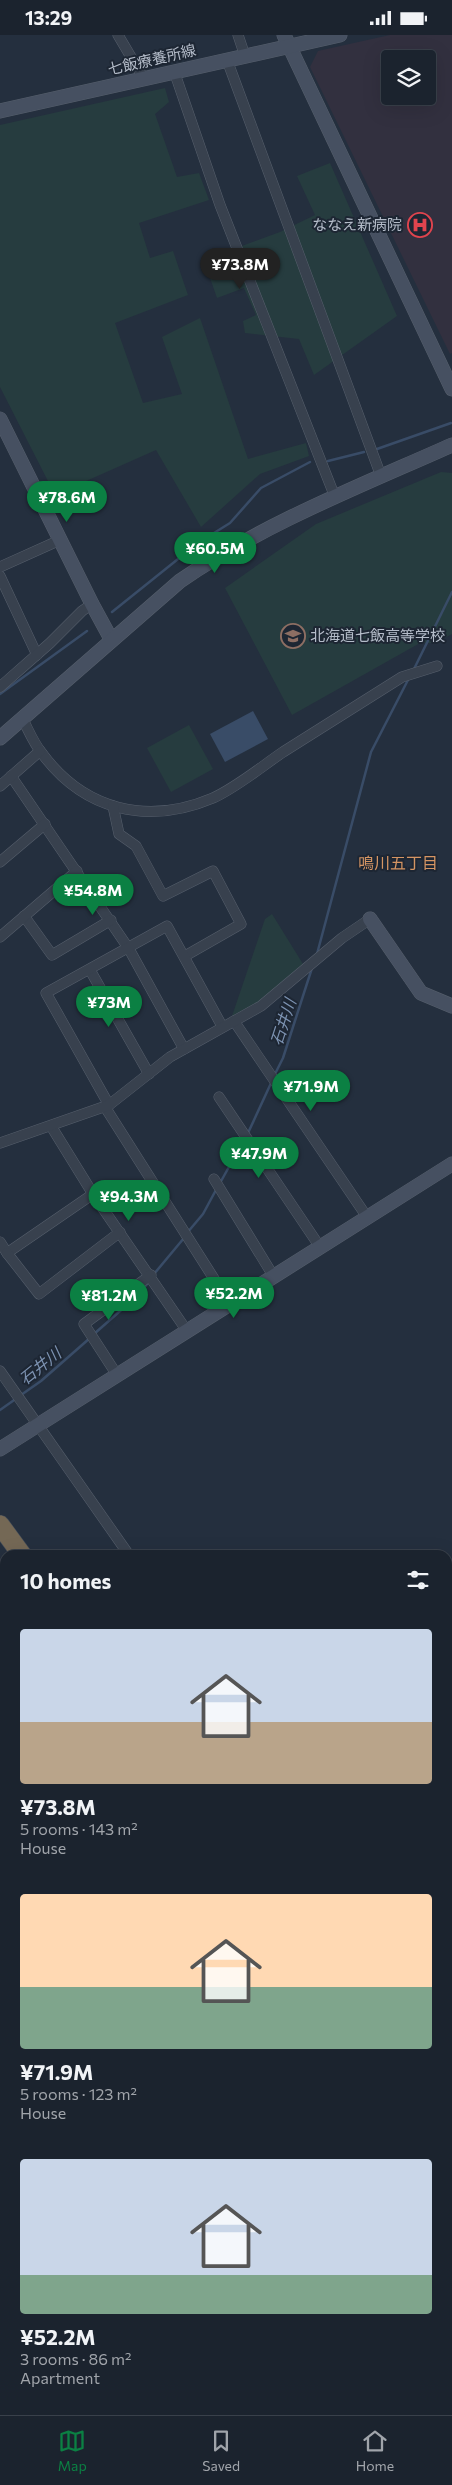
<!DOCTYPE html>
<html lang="en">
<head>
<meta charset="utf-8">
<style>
  body { margin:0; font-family:Commissioner,"Noto Sans JP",sans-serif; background:#242b36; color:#f1f3f6; height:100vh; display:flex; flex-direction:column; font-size:19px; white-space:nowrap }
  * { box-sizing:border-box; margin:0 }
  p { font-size:16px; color:#a0a4aa }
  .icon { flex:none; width:28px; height:28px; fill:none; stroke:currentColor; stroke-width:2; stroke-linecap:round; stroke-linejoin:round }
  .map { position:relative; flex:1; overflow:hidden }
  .sheet { position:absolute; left:0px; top:1515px; width:452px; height:865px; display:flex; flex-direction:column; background:#1b232e; border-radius:15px 15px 0 0; box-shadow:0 5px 20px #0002,0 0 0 1px #39404a }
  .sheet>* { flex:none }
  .buttons { position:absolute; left:381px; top:15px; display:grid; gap:10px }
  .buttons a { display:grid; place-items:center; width:55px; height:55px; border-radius:5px; background:#1b232e; box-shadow:0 5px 20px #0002,0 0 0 1px #39404a; font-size:25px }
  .price { position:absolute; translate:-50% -42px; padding:0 11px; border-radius:18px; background:#0b8043; color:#fff; font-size:16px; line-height:32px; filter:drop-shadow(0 1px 2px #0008) }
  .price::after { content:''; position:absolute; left:50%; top:30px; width:15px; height:11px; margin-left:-8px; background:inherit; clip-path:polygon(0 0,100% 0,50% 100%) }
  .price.current { background:#222; color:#fff }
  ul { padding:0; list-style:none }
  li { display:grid; align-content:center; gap:10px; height:265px; padding:0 20px }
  li span { display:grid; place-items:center; height:155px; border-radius:5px; color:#555 }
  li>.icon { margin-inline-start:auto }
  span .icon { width:90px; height:90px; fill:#fffc; stroke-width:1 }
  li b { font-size:21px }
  h2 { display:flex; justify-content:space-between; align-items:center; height:60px; padding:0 20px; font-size:21px }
  .status { display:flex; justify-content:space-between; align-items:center; height:35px; padding:0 25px; background:#1b232e; direction:ltr }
  .status svg { height:14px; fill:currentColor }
  .menu { display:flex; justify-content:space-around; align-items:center; height:70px; border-top:1px solid #39404a; background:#1b232e; font-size:14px; color:#a0a4aa }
  .menu a { display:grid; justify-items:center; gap:2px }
  .menu .current { color:#0b8043 }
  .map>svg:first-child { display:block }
</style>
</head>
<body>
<div class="status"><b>13:29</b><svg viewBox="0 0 49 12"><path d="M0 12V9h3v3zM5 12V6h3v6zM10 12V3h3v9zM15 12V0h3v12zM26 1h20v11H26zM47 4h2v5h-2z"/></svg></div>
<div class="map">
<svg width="452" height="2380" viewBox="0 0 452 2380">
  <rect width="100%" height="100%" fill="#242f3e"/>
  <path fill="#32303f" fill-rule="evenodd" d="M 390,0 L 452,0 L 452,318 L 450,319 L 310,32 L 318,16 ZM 390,24 L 428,24 L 428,61 L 390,61 Z"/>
  <g fill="#263c3f">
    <path d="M 165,53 L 169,67 L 155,79 L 177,142 L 199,138 L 209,165 L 139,188 L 150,223 L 173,216 L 188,260 L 115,288 L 143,368 L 182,359 L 162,302 L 200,283 L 248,424 L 306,408 L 309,421 L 260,439 L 201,492 L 156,415 L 66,455 L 51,452 L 0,352 L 0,90 Z"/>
    <path d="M 330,128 L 397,281 L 314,340 L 299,304 L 245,298 L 243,286 L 256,280 L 244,253 L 217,263 L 208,237 L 212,222 L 280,197 L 315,180 L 297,141 Z"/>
    <path d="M 441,437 L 452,438 L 452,599 L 435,608 L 420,608 L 292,680 L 225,553 L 316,489 Z"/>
    <path d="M 189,690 L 213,734 L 171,757 L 147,713 Z"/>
    <path d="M 272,879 L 303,929 L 261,966 L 232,981 L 265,884 Z"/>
    <path d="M 0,2261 L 5,2265 L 5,2362 L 0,2368 Z"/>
  </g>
  <path fill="#394c67" d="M 253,676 L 268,704 L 225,727 L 210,699 Z"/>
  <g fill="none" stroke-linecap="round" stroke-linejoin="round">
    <g stroke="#394c67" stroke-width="2.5">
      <path d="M 377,414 L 451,388"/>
      <path d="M 328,426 L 364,417"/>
      <path d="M 112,577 L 198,508 L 230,488 L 261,453 L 310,427"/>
      <path d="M 413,636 L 452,557"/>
      <path d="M 0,659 L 87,596"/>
      <path d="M 317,919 L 371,717 L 409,643"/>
      <path d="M 274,1041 L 283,1023 L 312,933"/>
      <path d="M 248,1098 L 272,1046"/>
      <path d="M 220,1148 L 244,1105"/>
      <path d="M 187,1198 L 203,1179 L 217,1153"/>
      <path d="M 154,1239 L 184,1203"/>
      <path d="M 94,1299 L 136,1262 L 148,1248"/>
      <path d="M 21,1360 L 41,1346 L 90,1303"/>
      <path d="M 0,1375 L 17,1363"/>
    </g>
    <defs>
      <g id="street">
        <path d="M 118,0 L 144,44"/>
        <path d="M 238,0 L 245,21"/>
        <path d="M 227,25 L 381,441"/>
        <path d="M 174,36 L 220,170 L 335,462"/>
        <path d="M 0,532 L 60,505"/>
        <path d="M 0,541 L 37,620"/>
        <path d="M 0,652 L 50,608 L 82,576 L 92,569"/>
        <path d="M 22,683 C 28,694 33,707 41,717 C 83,775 147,791 213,763 C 237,752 261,732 283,717 C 323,692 362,667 402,642 L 437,631"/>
        <path d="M 11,741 L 129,914 L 184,1014"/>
        <path d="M 0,751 L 40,716"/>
        <path d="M 113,771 L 119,799 L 136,811 L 163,861 L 213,836 L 241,889 L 185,921"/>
        <path d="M 0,827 L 45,789"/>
        <path d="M 24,881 L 52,920 L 111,885"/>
        <path d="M 0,902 L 77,836"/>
        <path d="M 90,935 L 149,1039"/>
        <path d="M 234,986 L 367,1182"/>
        <path d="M 219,1062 L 320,1212"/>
        <path d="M 109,1070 L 46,958 L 167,891 L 222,991"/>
        <path d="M 105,1072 L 230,1269"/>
        <path d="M 51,1091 L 93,1159 L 187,1296"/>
        <path d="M 0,1108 L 109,1070 L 170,1022 L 261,971 L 342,903 L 370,884"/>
        <path d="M 214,1144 L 274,1242"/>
        <path d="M 0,1207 L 7,1218 L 93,1159"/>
        <path d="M 7,1218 L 39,1259 L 120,1197"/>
        <path d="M 0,1336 L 129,1520"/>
        <path d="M 117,1340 L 84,1289 L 151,1240"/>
        <path d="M 448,1691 L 452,1688"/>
        <path d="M 0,1760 L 5,1763"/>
        <path d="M 0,1829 L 5,1832"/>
        <path d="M 0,1859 L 5,1851"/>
        <path d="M 0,1946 L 5,1938"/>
        <path d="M 0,1991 L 5,1994"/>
        <path d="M 0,2268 L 5,2272"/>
        <path d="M 448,2281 L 452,2275"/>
        <path d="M 448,2333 L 452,2338"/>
        <path d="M 163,2375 L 170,2380"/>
        <path d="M 419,2375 L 423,2380"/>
        <path d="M 371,2380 L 376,2375"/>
        <path d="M 444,2380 L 452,2371"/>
      </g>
      <g id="secondary">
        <path d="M 284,0 L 452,354"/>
        <path d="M 0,76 L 340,0"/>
        <path d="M 0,384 L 92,569 L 111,604"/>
        <path d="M 0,703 L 180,546 C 263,489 360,451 452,410"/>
        <path d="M 370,884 L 421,958 L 452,971"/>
        <path d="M 0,1414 L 452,1129"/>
      </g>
      <g id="highway">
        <path d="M 0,1490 L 22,1520"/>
        <path d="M 448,2130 L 452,2136"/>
      </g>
    </defs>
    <use href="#street" stroke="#565f6c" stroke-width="11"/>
    <use href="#secondary" stroke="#565f6c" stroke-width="15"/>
    <use href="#highway" stroke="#434c59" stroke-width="20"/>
    <use href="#street" stroke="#38414e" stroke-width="10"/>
    <use href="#secondary" stroke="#465061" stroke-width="14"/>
    <use href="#highway" stroke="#746855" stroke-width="19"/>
  </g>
  <defs>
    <symbol id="hospital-ring" viewBox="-11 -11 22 22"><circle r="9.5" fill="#1d2633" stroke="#e0444e" stroke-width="1.5"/><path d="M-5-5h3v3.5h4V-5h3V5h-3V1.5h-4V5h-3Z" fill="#e0444e"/></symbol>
    <symbol id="school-ring" viewBox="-11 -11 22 22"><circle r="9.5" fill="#1d2633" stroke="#8d6e63" stroke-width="1.5"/><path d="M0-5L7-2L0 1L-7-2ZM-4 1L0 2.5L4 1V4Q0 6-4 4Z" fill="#8d6e63"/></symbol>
  </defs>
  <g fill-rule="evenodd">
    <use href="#hospital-ring" x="406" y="176" width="28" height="28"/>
    <use href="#school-ring" x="279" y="587" width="28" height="28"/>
  </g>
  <g text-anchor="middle" stroke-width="4" stroke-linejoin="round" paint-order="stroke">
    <g font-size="15" fill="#b4bcc9" stroke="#1d2633">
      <text transform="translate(152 25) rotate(-13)" y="5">七飯療養所線</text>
    </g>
    <g font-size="15" fill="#b4bcc9" stroke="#1d2633" text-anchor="end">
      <text x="402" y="195">ななえ新病院</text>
      <text x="310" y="606" text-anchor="start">北海道七飯高等学校</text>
    </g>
    <g font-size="16" fill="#d59563" stroke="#1d2633">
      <text x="398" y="834">鳴川五丁目</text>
    </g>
    <g font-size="16" font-style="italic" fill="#7c92b1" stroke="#1d2633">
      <text transform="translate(283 987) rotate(-72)" y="6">石井川</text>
      <text transform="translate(40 1331) rotate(-39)" y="6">石井川</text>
    </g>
  </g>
</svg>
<div class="buttons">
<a><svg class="icon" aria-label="layers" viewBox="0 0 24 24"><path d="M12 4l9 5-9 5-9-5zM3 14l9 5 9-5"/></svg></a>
</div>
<b class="price current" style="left:240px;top:255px">¥73.8M</b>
<b class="price" style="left:67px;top:488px">¥78.6M</b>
<b class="price" style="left:215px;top:539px">¥60.5M</b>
<b class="price" style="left:93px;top:881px">¥54.8M</b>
<b class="price" style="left:109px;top:993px">¥73M</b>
<b class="price" style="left:311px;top:1077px">¥71.9M</b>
<b class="price" style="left:259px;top:1144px">¥47.9M</b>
<b class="price" style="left:129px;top:1187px">¥94.3M</b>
<b class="price" style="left:234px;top:1284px">¥52.2M</b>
<b class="price" style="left:109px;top:1286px">¥81.2M</b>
<section class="sheet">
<h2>10 homes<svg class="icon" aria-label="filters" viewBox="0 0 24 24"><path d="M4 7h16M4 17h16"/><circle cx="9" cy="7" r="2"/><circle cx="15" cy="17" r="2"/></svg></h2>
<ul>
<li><span style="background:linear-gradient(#c9d6e8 60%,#b9a48a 0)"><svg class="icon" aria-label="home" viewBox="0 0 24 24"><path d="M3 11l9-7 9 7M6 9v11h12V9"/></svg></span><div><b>¥73.8M</b><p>5 rooms · 143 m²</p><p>House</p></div></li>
<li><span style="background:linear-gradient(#ffd9b3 60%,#7fa58c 0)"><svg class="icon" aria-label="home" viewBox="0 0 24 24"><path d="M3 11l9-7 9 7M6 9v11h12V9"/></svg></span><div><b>¥71.9M</b><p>5 rooms · 123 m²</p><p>House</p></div></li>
<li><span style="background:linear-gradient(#c9d6e8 75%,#7fa58c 0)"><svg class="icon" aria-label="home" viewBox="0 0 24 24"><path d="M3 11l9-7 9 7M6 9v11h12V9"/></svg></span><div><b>¥52.2M</b><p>3 rooms · 86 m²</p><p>Apartment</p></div></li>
</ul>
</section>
</div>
<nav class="menu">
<a class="current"><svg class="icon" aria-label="map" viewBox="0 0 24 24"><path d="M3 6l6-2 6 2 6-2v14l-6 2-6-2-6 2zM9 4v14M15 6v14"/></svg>Map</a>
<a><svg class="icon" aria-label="saved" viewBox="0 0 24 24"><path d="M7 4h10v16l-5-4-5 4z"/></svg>Saved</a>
<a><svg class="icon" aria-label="home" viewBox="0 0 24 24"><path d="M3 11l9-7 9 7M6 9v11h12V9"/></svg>Home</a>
</nav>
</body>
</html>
